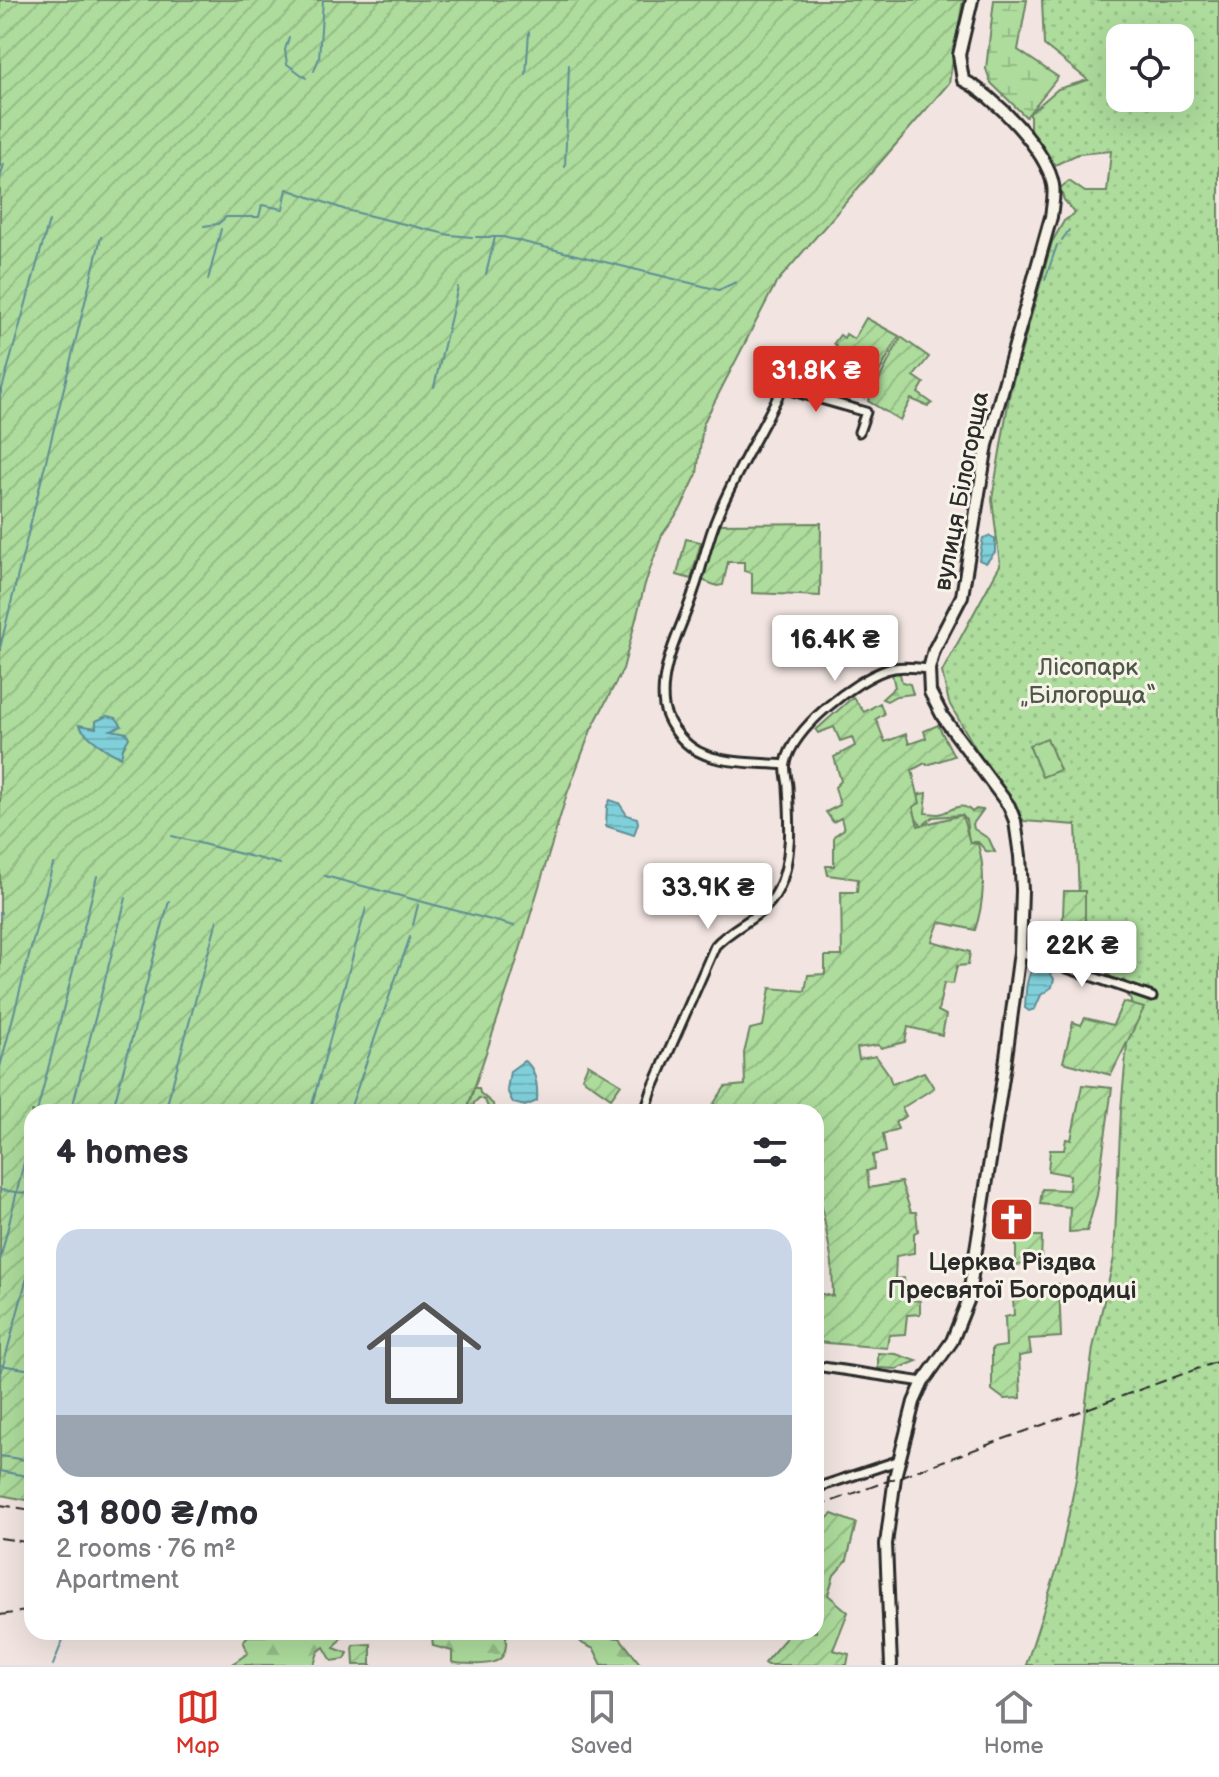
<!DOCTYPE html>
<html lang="en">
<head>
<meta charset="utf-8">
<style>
  body { margin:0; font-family:"Balsamiq Sans",sans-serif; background:#f2f2f3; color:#2b2b33; height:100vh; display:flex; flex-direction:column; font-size:30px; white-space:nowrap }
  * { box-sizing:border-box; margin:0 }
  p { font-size:26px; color:#7c7c81 }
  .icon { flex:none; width:44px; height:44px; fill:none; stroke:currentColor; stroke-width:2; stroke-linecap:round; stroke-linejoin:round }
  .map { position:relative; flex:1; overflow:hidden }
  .side { position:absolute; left:24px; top:1104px; width:800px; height:536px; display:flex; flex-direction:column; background:#fff; border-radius:24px; box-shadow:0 8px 32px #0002 }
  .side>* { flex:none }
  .tools { position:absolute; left:1106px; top:24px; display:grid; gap:16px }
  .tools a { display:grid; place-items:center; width:88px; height:88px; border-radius:16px; background:#fff; box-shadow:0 8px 32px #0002; font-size:40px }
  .price { position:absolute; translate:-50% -68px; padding:0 18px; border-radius:8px; background:#fff; color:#222; font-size:26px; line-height:52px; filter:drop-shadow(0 2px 4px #0008) }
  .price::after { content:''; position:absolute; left:50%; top:48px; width:24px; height:18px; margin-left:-12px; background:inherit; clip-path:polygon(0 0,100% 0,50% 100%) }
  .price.active { background:#d93025; color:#fff }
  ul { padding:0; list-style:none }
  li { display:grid; align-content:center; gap:16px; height:424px; padding:0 32px }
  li+li { border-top:2px solid #e1e1e2 }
  li span { display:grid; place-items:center; height:248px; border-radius:24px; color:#555 }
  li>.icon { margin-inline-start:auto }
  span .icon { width:144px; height:144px; fill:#fffc; stroke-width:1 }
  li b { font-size:34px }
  h2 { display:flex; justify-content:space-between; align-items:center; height:96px; padding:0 32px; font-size:34px }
  .tabs { display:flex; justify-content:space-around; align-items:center; height:112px; border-top:2px solid #e1e1e2; background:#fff; font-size:22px; color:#7c7c81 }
  .tabs a { display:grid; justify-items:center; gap:4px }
  .tabs .active { color:#d93025 }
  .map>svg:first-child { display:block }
</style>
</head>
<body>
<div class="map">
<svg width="1219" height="1665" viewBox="0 0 1219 1665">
  <defs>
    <pattern id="forest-firs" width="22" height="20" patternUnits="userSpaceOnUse" patternTransform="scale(2)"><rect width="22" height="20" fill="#addc9c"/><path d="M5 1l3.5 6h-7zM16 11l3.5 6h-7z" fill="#95bd87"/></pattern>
    <pattern id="wetland-marsh" width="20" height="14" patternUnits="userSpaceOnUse" patternTransform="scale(2)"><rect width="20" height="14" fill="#addc9c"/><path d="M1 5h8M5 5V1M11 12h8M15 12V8" fill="none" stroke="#95bd87"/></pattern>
    <pattern id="park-dots" width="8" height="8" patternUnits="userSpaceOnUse" patternTransform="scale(2)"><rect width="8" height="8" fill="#addc9c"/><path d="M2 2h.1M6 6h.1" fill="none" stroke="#95bd87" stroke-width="1.8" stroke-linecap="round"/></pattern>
    <pattern id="garden-furrows" width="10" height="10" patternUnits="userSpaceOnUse" patternTransform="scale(2)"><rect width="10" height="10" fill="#addc9c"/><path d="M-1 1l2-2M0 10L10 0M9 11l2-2" fill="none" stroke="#95bd87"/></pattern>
    <pattern id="water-rules" width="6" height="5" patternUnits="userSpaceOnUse" patternTransform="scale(2)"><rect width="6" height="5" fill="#80d0db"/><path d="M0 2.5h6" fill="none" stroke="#6fb3bc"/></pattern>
  </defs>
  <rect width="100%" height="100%" fill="#f2e5e1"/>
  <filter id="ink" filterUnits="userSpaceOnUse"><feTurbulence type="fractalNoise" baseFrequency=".0125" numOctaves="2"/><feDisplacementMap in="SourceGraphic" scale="16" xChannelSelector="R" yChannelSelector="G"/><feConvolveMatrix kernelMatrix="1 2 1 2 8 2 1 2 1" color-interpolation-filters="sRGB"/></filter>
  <g filter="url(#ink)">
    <g fill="url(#forest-firs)" stroke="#6c8464" stroke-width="2">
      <path d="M 897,673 L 900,674 L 902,682 L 910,684 L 913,694 L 896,696 L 887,701 L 882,699 L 895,687 L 892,674 Z"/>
      <path d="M 927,793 L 925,813 C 926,813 938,814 939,814 C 952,811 961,800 972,812 L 976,809 L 983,810 L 973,824 L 974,829 L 989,839 L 995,852 L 986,851 L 978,842 L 969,842 L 966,820 L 962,815 L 933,817 L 922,826 L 916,819 L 913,806 L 920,794 Z"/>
      <path d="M 471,1088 L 479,1088 L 480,1093 L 493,1104 L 494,1112 L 490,1112 L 485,1100 L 479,1098 L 474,1103 L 473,1112 L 467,1112 Z"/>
      <path d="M 272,1632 L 351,1632 L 348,1636 L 341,1638 L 334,1648 L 348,1653 L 345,1659 L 332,1661 L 324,1647 L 318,1652 L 314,1665 L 231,1665 L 248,1653 L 243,1641 L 248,1636 L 266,1636 Z"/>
      <path d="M 425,1632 L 513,1632 L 506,1637 C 508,1662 494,1665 472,1664 C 464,1663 460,1665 452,1662 L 452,1651 L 433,1646 L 432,1637 Z"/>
      <path d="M 570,1632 L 608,1632 L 609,1637 L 620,1638 L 641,1665 L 602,1665 L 594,1649 L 583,1644 Z"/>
    </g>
    <path fill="url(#wetland-marsh)" stroke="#6c8464" stroke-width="2" d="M 994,0 L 1027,0 L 1018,50 L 1058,77 L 1026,117 L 991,83 L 986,69 Z"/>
    <path fill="url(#park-dots)" stroke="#6c8464" stroke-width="2" fill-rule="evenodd" d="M 1042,0 L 1219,0 L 1219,1665 L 1026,1665 L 1059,1562 L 1076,1479 L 1093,1348 L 1114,1258 L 1121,1110 L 1131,1000 L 1081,943 L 1076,825 L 1024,821 L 1003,795 L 949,703 L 942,672 L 1000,565 L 992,499 L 1010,392 L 1052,242 L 1064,221 L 1075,213 L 1064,200 L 1060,188 L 1069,181 L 1085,192 L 1107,192 L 1111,151 L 1078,154 L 1055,165 L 1030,142 L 1030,113 L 1058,89 L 1088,80 L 1044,45 ZM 1120,38 L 1180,38 L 1180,98 L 1120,98 Z"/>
    <g fill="url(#garden-furrows)" stroke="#6c8464" stroke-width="2">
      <path d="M 0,0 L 963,0 L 949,83 L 776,283 L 703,424 L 697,474 L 681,508 L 662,535 L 645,584 L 623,669 L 591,730 L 567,794 L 512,976 L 466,1112 L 32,1112 L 32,1501 L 0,1495 Z"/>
      <path d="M 866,318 L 899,336 L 865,398 L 840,383 L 842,377 L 829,367 L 838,349 L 834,343 L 840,335 L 844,338 L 846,334 L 854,339 Z"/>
      <path d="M 901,337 L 929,357 L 914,376 L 924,383 L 918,393 L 932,403 L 928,406 L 911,399 L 900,420 L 868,401 Z"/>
      <path d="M 821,523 L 820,596 L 752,593 L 752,573 L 744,571 L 744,562 L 728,562 L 723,585 L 717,586 L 702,580 L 707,551 L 717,524 Z"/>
      <path d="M 686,539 L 701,542 L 691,579 L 677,575 Z"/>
      <path d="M 853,697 L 864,712 L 880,703 L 884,714 L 876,719 L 885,742 L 906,734 L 909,744 L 926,738 L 924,731 L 938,725 L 954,756 L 927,765 L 925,763 L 912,770 L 920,803 L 913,807 L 918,826 L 962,815 L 970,843 L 978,844 C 986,872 984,903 975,930 L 939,922 L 932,941 L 970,952 L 968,965 L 957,966 L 953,984 L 944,983 L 938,1011 L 946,1015 L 942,1035 L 908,1027 L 905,1042 L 881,1048 L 878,1045 L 857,1048 L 859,1059 L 876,1056 L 888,1073 L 892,1084 L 924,1072 L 934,1088 L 902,1108 L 906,1116 L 895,1122 L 898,1129 L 883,1134 L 886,1152 L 873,1155 L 874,1169 L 867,1171 L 869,1188 L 901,1182 L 911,1212 L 916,1212 L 918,1231 L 914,1233 L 914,1253 L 896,1256 L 895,1279 L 904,1278 L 906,1299 L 920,1301 L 920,1314 L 907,1315 L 905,1334 L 889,1335 L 887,1348 L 816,1342 L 816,1293 L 833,1296 L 832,1263 L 822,1207 L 816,1209 L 816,1112 L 708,1112 L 725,1087 L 745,1085 L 744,1053 L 750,1029 L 763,1026 L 770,988 L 805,991 L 808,975 L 825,974 L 825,956 L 842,956 L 841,892 L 857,892 L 858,879 L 828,875 L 826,866 L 834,866 L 834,836 L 844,829 L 841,818 L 833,822 L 826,812 L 840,805 L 835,787 L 841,781 L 834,757 L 855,746 L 852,737 L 840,741 L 834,727 L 818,733 L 816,730 Z"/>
      <path d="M 1064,891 L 1085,891 L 1085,938 L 1062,938 Z"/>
      <path d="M 1123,1002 L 1144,1008 L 1111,1075 L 1063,1062 L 1073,1022 L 1081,1025 L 1085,1018 L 1113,1025 Z"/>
      <path d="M 588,1064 L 621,1084 L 611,1098 L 582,1078 Z"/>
      <path d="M 1082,1085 L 1112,1088 L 1097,1195 L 1087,1231 L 1069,1232 L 1070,1207 L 1040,1204 L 1042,1189 L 1069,1190 L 1070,1175 L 1048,1171 L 1050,1150 L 1064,1150 L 1066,1139 L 1071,1140 Z"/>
      <path d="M 1016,1236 L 1042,1236 L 1041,1263 L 1016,1265 Z"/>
      <path d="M 1059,1284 L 1061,1337 L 1029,1339 L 1031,1354 L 1019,1356 L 1021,1398 L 1004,1399 L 992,1390 L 992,1348 L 1006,1346 L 1005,1317 L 1014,1315 L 1013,1298 Z"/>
      <path d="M 878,1353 L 896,1354 L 917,1361 L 897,1369 L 878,1368 Z"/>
      <path d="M 832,1514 L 856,1523 L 847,1560 L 834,1575 L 828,1595 L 848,1612 L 833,1650 L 849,1654 L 847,1665 L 767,1665 L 764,1663 L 791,1632 L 816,1632 L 816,1528 Z"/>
      <path d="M 371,1644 L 371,1665 L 354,1665 L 353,1645 Z"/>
    </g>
    <path fill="#addc9c" stroke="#6c8464" stroke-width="2" d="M 1047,738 L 1060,770 L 1042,777 L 1029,745 Z"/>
    <g fill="url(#water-rules)" stroke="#5e8e95" stroke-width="2">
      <path d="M 989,536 L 995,539 L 995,552 L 986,563 L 979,560 L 983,538 Z"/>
      <path d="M 107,716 L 116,718 L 122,726 L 111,730 L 127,733 L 129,738 L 123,748 L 121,757 C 109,753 85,736 79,725 L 96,728 L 96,721 Z"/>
      <path d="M 610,800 L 619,803 L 627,815 L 637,818 L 638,823 L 634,835 L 606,826 L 607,806 Z"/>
      <path d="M 1034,967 L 1049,971 L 1054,979 L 1052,987 L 1041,995 L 1035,1009 L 1029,1011 L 1025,1008 C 1026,993 1025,979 1034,967 Z"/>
      <path d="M 524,1061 C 536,1067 538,1088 537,1101 L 525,1106 L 513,1103 L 507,1090 L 510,1071 Z"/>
    </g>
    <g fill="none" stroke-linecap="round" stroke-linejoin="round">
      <g stroke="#5e8e95" stroke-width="2">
        <path d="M 289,37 L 285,50 L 287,64 L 306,78"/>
        <path d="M 314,71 L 319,58 L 323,0"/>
        <path d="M 526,75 L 529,32"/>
        <path d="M 565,167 L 569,65"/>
        <path d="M 0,179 L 4,164"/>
        <path d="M 204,226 L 218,224 L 226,217 L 259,217 L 262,205 L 283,209 L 287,189 L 346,210 L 450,235 L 472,237"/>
        <path d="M 476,237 L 503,237 L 719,290 L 736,282"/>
        <path d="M 1062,240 L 1069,230"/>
        <path d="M 486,274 L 495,237"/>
        <path d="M 208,280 L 221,229"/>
        <path d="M 1045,280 L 1057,245"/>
        <path d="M 434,387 L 458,287"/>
        <path d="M 0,396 L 49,221"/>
        <path d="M 0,648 L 101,237"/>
        <path d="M 987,766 L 1006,791"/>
        <path d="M 172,836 L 280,864"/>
        <path d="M 325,876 L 514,926"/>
        <path d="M 0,917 L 1,912"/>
        <path d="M 413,925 L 418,905"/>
        <path d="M 0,1067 L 53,864"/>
        <path d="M 37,1112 L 97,876"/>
        <path d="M 71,1112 L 126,898"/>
        <path d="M 112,1112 L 169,901"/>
        <path d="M 165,1112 L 217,920"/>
        <path d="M 310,1112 L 366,908"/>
        <path d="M 349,1112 L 410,937"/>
        <path d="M 0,1190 L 32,1194"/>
        <path d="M 0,1260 L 32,1130"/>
        <path d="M 0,1365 L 32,1370"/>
        <path d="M 0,1377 L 32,1259"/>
        <path d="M 29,1437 L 32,1426"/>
        <path d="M 0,1456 L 32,1461"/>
        <path d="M 0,1471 L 32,1477"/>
        <path d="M 53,1665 L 66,1632"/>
      </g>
      <defs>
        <g id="street">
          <path d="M 785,765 C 756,762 715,765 691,747 C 679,738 667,722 664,707 C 658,667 683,626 694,590 C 703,565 707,540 718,515 C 736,471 761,432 781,390 L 789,390 L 866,412 L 859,432"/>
          <path d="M 1020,952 L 1152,997"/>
          <path d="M 645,1112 L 652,1090 L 715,946 C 735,924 764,918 778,890 C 793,860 790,819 788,787 C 788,780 784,770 786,763 C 793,728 854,681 886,670 C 900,665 915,668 929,669"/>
          <path d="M 816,1366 L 923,1382"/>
          <path d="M 816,1488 L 900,1460"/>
        </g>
        <path id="secondary" d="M 891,1665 L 886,1544 L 895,1477 L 914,1402 L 923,1382 L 952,1341 L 968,1301 L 1005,1065 L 1020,952 L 1022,890 L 1020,856 L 1015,821 L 1009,806 L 943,717 L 930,692 L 929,669 L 934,650 L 962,596 L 987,445 L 1051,217 C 1052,207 1055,196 1053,185 C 1047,151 994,95 963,80 L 959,55 L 972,0"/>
      </defs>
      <use href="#street" stroke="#2b2b2b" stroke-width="13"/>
      <use href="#secondary" stroke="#2b2b2b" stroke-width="16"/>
      <use href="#street" stroke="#f7f3e8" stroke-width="7"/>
      <use href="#secondary" stroke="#f7f3e8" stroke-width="10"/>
      <g stroke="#2b2b2b" stroke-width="2" stroke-dasharray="12 6" stroke-linecap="butt">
        <path d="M 0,1505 L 32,1510"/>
        <path d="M 816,1507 L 1219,1361"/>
        <path d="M 0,1538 L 32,1543"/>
        <path d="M 0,1615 L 32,1610"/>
      </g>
    </g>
  </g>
  <defs>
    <symbol id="church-square" viewBox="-11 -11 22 22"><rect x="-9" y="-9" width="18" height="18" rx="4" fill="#c8321e" stroke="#f7f3e8"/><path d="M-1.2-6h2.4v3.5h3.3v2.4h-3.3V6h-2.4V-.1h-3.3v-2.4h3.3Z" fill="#fff"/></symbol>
  </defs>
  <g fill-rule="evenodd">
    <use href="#church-square" x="986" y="1194" width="51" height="51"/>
  </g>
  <g text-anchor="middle" stroke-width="6" stroke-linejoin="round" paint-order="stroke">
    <g font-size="24" fill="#2b2b2b" stroke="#f7f3e8">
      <text transform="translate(961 491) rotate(-79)" y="8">вулиця Білогорща</text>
    </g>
    <g font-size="24" fill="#4c5747" stroke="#f7f3e8">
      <text x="1088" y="675">Лісопарк<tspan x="1088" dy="28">„Білогорща“</tspan></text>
    </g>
    <g font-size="24" font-weight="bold" fill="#2b2b2b" stroke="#f7f3e8">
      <text x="1012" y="1270">Церква Різдва<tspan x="1012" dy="28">Пресвятої Богородиці</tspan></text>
    </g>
  </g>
</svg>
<div class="tools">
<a><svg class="icon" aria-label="locate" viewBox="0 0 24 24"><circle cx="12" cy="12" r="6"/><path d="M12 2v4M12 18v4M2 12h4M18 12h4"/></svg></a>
</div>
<b class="price active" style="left:816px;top:414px">31.8K ₴</b>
<b class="price" style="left:835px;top:683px">16.4K ₴</b>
<b class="price" style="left:708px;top:931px">33.9K ₴</b>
<b class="price" style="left:1082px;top:989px">22K ₴</b>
<section class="side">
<h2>4 homes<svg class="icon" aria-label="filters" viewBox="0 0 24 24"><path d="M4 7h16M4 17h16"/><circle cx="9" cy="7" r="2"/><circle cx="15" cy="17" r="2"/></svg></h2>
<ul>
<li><span style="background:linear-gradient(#c9d6e8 75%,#9aa5b1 0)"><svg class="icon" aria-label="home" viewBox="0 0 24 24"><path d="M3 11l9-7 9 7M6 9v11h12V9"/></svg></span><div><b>31 800 ₴/mo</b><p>2 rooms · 76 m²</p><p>Apartment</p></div></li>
</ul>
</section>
</div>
<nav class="tabs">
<a class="active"><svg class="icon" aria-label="map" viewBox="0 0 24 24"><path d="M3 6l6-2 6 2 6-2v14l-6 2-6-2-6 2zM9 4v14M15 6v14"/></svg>Map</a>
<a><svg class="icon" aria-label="saved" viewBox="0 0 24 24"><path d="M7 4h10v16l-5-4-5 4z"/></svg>Saved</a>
<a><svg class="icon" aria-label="home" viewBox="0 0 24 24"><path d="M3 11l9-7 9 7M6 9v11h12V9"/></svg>Home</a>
</nav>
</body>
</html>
